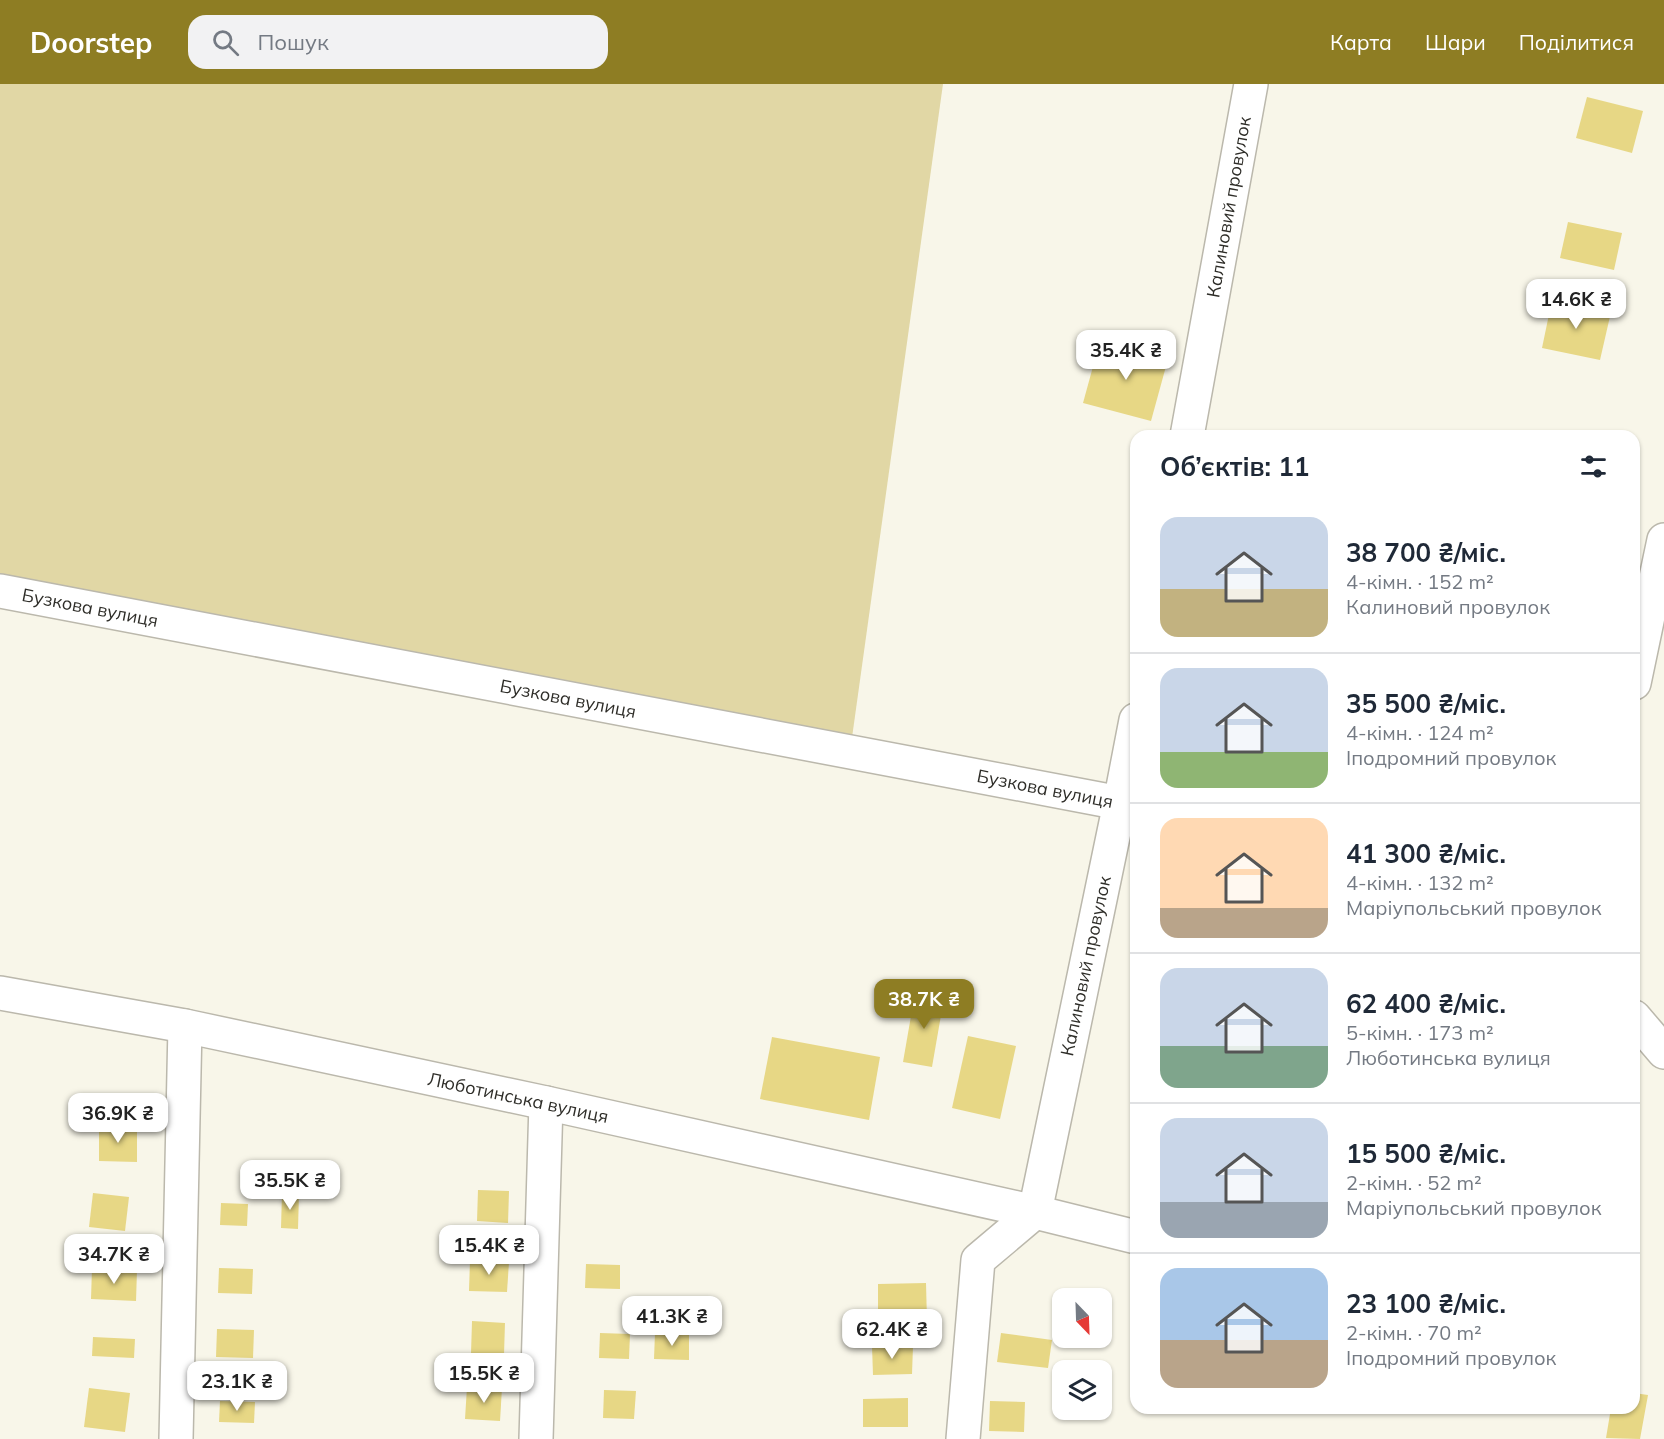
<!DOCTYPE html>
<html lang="uk">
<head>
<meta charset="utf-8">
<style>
  body { margin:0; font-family:Mulish,sans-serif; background:#f2f2f3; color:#1f2937; height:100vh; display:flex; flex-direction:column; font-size:22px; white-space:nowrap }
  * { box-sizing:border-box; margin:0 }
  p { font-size:20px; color:#747a83 }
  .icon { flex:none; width:33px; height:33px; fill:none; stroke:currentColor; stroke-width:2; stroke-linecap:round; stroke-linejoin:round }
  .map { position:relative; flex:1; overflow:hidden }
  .panel { position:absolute; left:1130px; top:346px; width:510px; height:984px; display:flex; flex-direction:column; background:#fff; border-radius:18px; box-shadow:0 2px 4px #0004 }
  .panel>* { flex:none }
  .needle { width:39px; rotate:157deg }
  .fabs { position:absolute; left:1052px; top:1204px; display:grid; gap:12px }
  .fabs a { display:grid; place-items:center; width:60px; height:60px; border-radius:12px; background:#fff; box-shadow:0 2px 4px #0004; font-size:30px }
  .price { position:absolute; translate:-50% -51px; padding:0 14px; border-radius:12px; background:#fff; color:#222; font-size:20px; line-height:39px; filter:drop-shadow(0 2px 3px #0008) }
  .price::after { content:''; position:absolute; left:50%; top:36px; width:18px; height:14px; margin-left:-9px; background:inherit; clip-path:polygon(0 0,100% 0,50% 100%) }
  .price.current { background:#8e7d23; color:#fff }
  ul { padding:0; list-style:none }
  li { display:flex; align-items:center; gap:18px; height:150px; padding:0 30px }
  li+li { border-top:2px solid #e0e1e3 }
  li span { display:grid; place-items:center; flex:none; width:168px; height:120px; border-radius:18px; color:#555 }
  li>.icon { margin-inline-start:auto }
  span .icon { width:72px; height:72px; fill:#fffc; stroke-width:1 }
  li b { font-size:26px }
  h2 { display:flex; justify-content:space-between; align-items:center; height:72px; padding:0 30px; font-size:26px }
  header { display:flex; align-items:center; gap:36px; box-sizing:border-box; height:84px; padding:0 30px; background:#8e7d23; color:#fff }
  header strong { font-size:28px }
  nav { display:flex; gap:33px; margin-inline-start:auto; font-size:21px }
  .search { width:420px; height:54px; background:#f2f2f3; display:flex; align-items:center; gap:15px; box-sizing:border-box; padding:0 21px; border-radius:18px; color:#747a83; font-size:22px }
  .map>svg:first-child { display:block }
</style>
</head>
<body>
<header>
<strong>Doorstep</strong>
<div class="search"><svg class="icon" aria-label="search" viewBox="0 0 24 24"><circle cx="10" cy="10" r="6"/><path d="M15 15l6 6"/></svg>Пошук</div>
<nav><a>Карта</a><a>Шари</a><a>Поділитися</a></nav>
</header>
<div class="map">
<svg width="1664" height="1355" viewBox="0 0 1664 1355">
  <rect width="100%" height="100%" fill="#f8f6e9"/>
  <path fill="#e1d7a5" d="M 0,0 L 943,0 L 850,668 L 0,507 Z"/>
  <g fill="#e7d785">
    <path d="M 1587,13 L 1643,27 L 1632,69 L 1576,54 Z"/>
    <path d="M 1568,138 L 1622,149 L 1614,186 L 1560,174 Z"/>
    <path d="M 1552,216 L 1611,228 L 1600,276 L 1542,264 Z"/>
    <path d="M 1100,257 L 1168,275 L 1151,337 L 1083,319 Z"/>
    <path d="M 1512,347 L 1533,351 L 1533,352 L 1511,352 Z"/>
    <path d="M 915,909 L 944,914 L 932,983 L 903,978 Z"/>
    <path d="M 968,952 L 1016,962 L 1000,1035 L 952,1024 Z"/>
    <path d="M 772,953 L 880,973 L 869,1036 L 760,1015 Z"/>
    <path d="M 99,1043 L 137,1044 L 137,1078 L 99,1077 Z"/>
    <path d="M 478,1106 L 509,1107 L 508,1139 L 477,1137 Z"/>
    <path d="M 93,1109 L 129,1113 L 125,1147 L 89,1143 Z"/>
    <path d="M 282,1109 L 299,1110 L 298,1145 L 281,1144 Z"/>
    <path d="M 221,1119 L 248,1120 L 247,1142 L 220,1141 Z"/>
    <path d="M 470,1176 L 509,1178 L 507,1208 L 469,1207 Z"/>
    <path d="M 586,1180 L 620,1181 L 620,1205 L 585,1204 Z"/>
    <path d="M 92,1184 L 137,1186 L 136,1217 L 91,1215 Z"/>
    <path d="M 219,1184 L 253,1185 L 252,1210 L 218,1209 Z"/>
    <path d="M 926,1199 L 927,1237 L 878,1238 L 878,1200 Z"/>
    <path d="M 472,1237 L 505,1239 L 504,1270 L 471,1269 Z"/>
    <path d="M 217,1245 L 254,1246 L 253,1274 L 216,1273 Z"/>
    <path d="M 600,1249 L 630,1250 L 629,1275 L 599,1274 Z"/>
    <path d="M 655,1249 L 689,1251 L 689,1276 L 654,1275 Z"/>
    <path d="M 1001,1249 L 1052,1256 L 1048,1284 L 997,1278 Z"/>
    <path d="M 93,1253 L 135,1255 L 134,1274 L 92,1272 Z"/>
    <path d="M 872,1262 L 913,1262 L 912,1290 L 873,1291 Z"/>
    <path d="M 467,1303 L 502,1304 L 500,1337 L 465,1335 Z"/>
    <path d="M 89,1304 L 130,1309 L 125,1348 L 84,1343 Z"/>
    <path d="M 604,1306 L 636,1307 L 634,1335 L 603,1334 Z"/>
    <path d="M 1634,1309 L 1648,1311 L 1640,1355 L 1606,1354 L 1611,1324 L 1634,1324 Z"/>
    <path d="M 908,1314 L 908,1343 L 863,1343 L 863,1315 Z"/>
    <path d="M 220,1317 L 255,1318 L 254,1339 L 219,1338 Z"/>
    <path d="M 990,1317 L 1025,1318 L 1024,1348 L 989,1347 Z"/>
  </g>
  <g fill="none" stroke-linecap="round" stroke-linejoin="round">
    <defs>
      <g id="street">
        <path d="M 1187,352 L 1251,0"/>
        <path d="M 0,507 L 1136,722"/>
        <path d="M 1634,599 L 1664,456"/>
        <path d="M 0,909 L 185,942 L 546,1019 L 1035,1128 L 1136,1153"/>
        <path d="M 1634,933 L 1664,968"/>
        <path d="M 176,1355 L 185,942"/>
        <path d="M 536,1355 L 546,1019"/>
        <path d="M 963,1355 L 978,1176 L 1035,1128 L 1120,719 L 1136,636"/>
      </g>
    </defs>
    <use href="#street" stroke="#bbb8ac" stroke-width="36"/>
    <use href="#street" stroke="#fff" stroke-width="33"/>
  </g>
  <g text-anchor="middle" stroke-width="6" stroke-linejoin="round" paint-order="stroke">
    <g font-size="18" fill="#2e2d28" stroke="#fff">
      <text transform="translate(1229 123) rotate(-80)" y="6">Калиновий провулок</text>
      <text transform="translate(90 524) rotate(11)" y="6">Бузкова вулиця</text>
      <text transform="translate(568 615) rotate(11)" y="6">Бузкова вулиця</text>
      <text transform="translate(1045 705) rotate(11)" y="6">Бузкова вулиця</text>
      <text transform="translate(1086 882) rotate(-78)" y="6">Калиновий провулок</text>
      <text transform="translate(518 1014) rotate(12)" y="6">Люботинська вулиця</text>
    </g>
  </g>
</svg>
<div class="fabs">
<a><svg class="needle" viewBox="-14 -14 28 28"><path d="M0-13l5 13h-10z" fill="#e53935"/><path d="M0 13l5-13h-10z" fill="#747a83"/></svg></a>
<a><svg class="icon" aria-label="layers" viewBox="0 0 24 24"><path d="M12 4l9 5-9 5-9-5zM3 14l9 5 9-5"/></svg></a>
</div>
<b class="price" style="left:1576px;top:246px">14.6K ₴</b>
<b class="price" style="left:1126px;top:297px">35.4K ₴</b>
<b class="price current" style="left:924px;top:946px">38.7K ₴</b>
<b class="price" style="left:118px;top:1060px">36.9K ₴</b>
<b class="price" style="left:290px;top:1127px">35.5K ₴</b>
<b class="price" style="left:489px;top:1192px">15.4K ₴</b>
<b class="price" style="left:114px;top:1201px">34.7K ₴</b>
<b class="price" style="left:672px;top:1263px">41.3K ₴</b>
<b class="price" style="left:892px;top:1276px">62.4K ₴</b>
<b class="price" style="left:484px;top:1320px">15.5K ₴</b>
<b class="price" style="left:237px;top:1328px">23.1K ₴</b>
<section class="panel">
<h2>Об’єктів: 11<svg class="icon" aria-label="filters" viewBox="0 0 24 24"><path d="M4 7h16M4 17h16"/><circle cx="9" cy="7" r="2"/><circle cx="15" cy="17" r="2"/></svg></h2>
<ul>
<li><span style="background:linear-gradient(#c9d6e8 60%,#c2b280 0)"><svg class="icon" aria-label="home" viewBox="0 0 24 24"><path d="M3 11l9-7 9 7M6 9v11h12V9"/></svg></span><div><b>38 700 ₴/міс.</b><p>4-кімн. · 152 m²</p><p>Калиновий провулок</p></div></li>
<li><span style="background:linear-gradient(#c9d6e8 70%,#8fb573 0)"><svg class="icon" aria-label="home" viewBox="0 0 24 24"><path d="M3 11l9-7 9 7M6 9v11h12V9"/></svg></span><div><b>35 500 ₴/міс.</b><p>4-кімн. · 124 m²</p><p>Іподромний провулок</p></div></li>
<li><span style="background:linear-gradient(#ffd9b3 75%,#b9a48a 0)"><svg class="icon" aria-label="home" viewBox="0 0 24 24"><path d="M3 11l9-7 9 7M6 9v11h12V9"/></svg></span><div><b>41 300 ₴/міс.</b><p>4-кімн. · 132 m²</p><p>Маріупольський провулок</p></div></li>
<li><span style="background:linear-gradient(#c9d6e8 65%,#7fa58c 0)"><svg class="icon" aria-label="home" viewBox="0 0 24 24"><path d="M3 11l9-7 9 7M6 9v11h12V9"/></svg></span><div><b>62 400 ₴/міс.</b><p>5-кімн. · 173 m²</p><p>Люботинська вулиця</p></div></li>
<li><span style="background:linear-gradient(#c9d6e8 70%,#9aa5b1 0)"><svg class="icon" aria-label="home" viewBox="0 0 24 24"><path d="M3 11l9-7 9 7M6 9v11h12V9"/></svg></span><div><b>15 500 ₴/міс.</b><p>2-кімн. · 52 m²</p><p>Маріупольський провулок</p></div></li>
<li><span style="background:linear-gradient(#a9c7e8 60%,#b9a48a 0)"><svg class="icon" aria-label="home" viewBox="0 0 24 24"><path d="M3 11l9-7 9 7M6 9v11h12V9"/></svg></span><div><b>23 100 ₴/міс.</b><p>2-кімн. · 70 m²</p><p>Іподромний провулок</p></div></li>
</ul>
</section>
</div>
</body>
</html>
